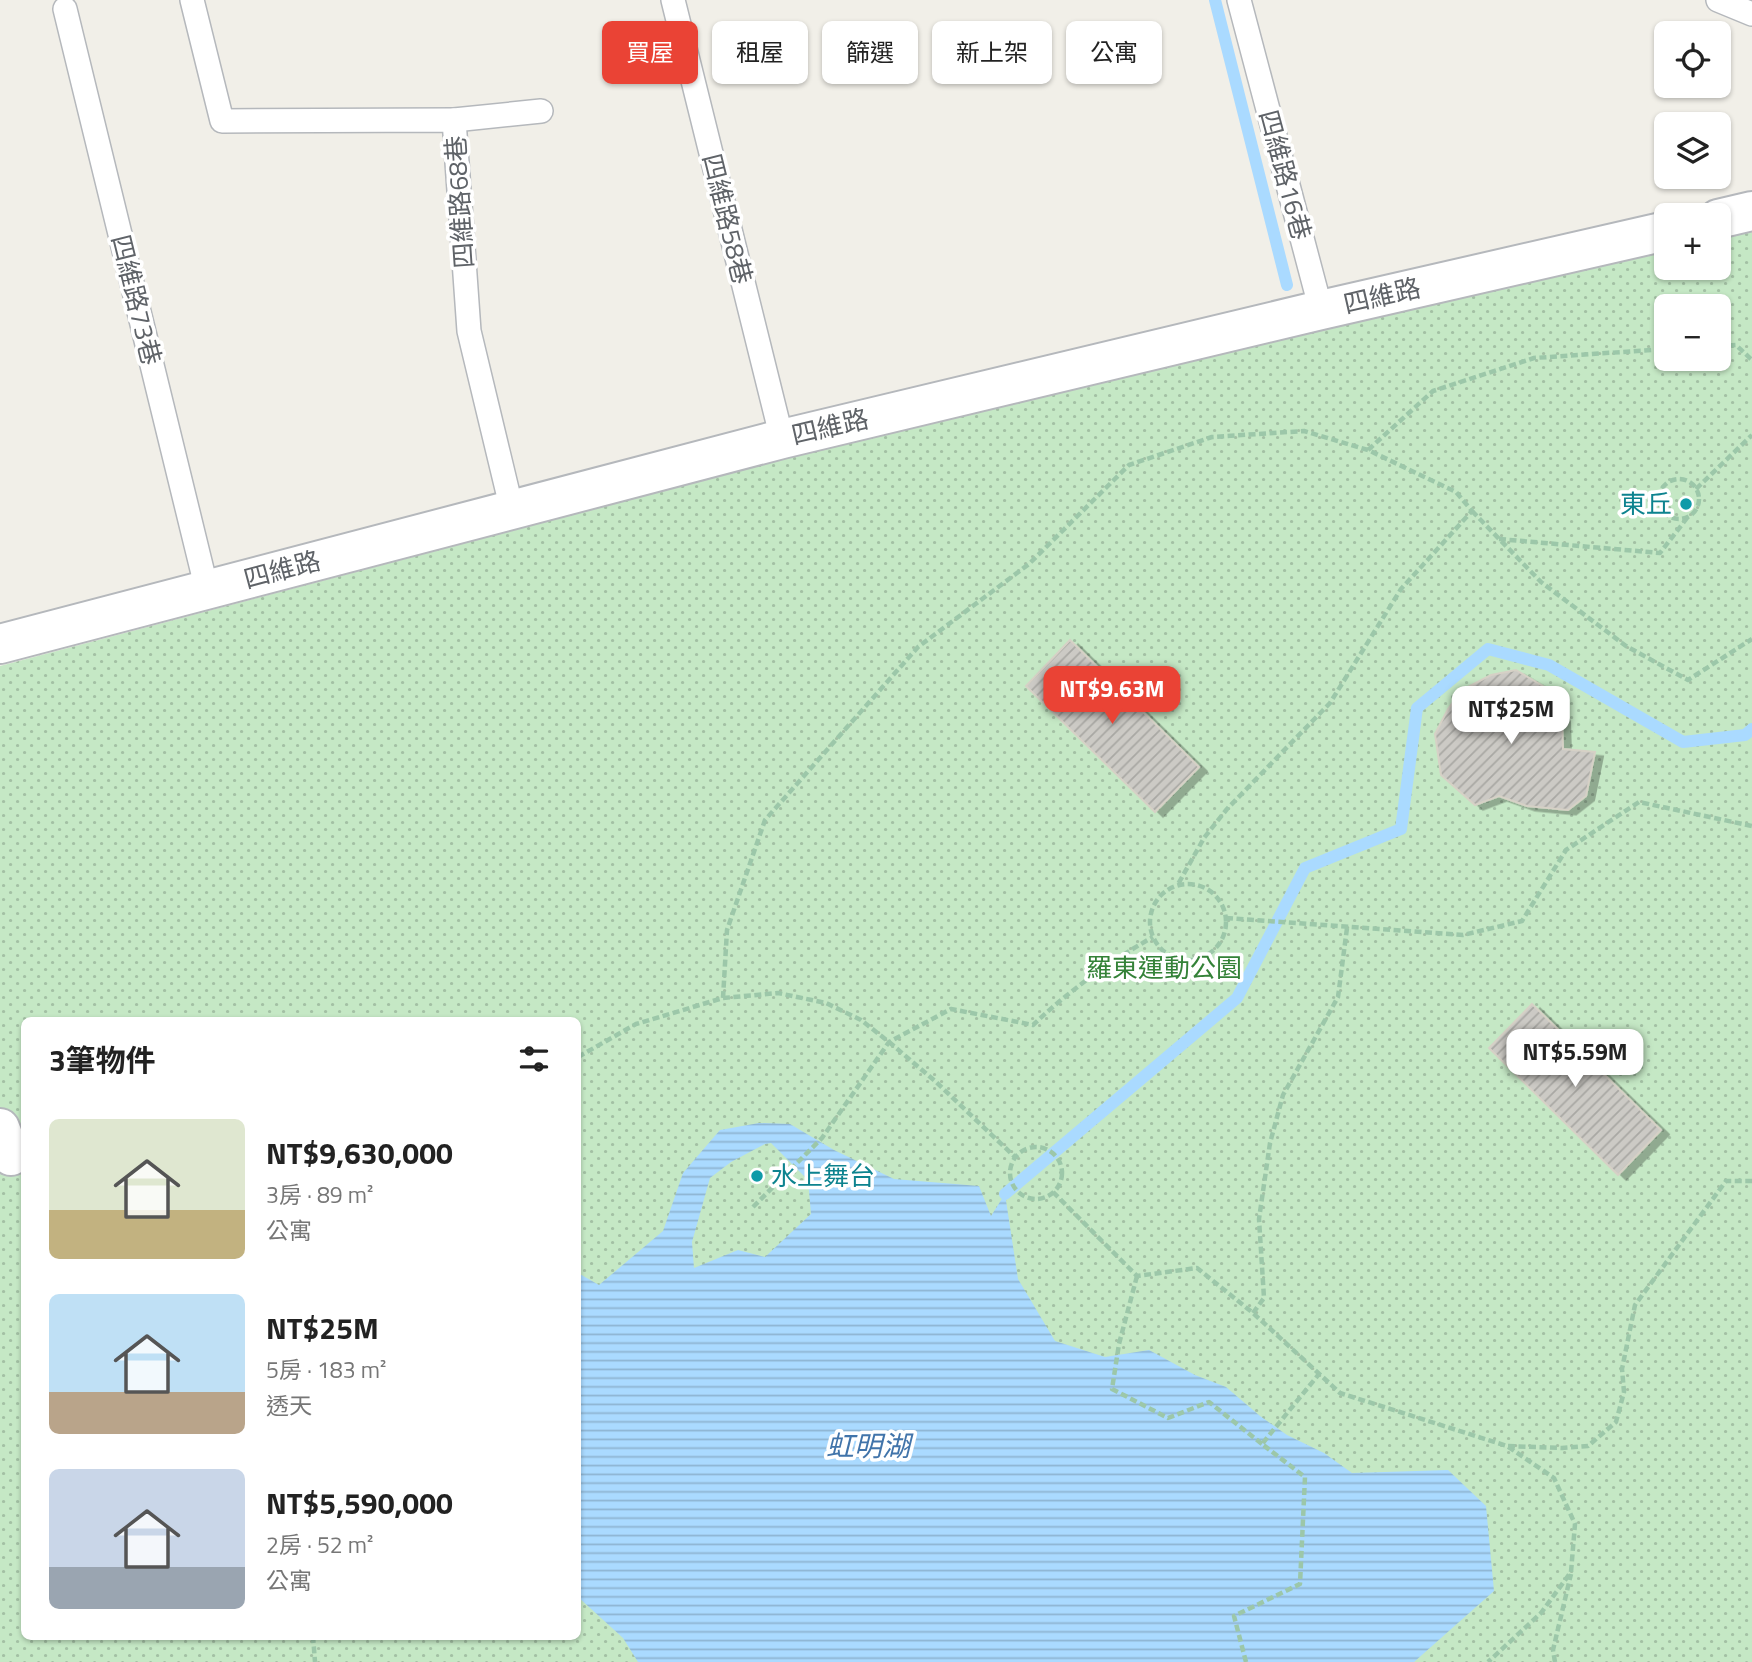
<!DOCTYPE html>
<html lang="zh-TW">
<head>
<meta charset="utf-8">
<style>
  body { margin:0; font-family:"Titillium Web","Noto Sans TC",sans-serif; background:#f6f6f6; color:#222; height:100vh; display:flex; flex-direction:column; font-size:26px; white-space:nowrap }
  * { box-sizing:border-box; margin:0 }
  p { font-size:23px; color:#767676 }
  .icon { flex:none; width:38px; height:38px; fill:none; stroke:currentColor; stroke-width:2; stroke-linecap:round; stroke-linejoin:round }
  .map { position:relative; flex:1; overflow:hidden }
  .panel { position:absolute; left:21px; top:1017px; width:560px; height:623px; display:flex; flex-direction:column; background:#fff; border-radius:10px; box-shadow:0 2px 5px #0004 }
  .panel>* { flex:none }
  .guide { position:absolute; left:602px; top:21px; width:665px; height:63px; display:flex; gap:14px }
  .controls { position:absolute; left:1654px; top:21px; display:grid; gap:14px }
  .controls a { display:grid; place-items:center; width:77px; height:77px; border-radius:10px; background:#fff; box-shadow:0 2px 5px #0004; font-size:35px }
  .price { position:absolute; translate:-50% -60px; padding:0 16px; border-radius:14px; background:#fff; color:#222; font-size:23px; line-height:46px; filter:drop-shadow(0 2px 4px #0008) }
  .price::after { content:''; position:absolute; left:50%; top:42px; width:21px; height:16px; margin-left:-10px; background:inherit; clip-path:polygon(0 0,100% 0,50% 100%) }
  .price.on { background:#ea4335; color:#fff }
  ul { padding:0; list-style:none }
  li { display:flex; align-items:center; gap:21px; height:175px; padding:0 28px }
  li span { display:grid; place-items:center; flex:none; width:196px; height:140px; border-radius:10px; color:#555 }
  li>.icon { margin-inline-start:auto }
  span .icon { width:84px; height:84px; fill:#fffc; stroke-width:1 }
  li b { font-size:30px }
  h2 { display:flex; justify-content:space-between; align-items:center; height:84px; padding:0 28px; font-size:30px }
  .tag { padding:0 24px; border-radius:10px; background:#fff; box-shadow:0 2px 5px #0004; font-size:24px; line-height:63px }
  .tag.on { background:#ea4335; color:#fff }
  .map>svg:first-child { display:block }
</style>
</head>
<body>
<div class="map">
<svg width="1752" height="1662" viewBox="0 0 1752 1662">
  <defs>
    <pattern id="park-dots" width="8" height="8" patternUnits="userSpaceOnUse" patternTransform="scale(1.75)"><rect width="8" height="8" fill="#c5e8c5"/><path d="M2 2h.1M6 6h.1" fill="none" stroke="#a3c0a4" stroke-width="1.8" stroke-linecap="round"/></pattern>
    <pattern id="water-rules" width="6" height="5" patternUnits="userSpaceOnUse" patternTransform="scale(1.75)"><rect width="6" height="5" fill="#aadaff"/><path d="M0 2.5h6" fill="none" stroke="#8eb4d2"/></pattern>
    <pattern id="building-hatch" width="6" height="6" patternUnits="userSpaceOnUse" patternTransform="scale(1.75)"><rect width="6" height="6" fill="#cccac5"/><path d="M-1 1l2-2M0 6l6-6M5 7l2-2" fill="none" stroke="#a9a8a4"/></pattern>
    <filter id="shadow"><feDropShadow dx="8" dy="4.5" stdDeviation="0" flood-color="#0004"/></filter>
  </defs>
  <rect width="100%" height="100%" fill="#f1efe8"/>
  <path fill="url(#park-dots)" fill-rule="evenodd" d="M 1752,232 L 1752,1662 L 0,1662 L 0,666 L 972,409 L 1666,248 L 1666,268 L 1718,268 L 1719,238 ZM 1666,306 L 1718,306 L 1718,359 L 1666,359 ZM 24,1020 L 578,1020 L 578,1636 L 24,1636 Z"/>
  <path fill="url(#water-rules)" fill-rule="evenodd" d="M 759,1123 L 790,1124 L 834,1150 L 894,1179 L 979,1186 L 991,1216 L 1005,1194 L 1018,1279 L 1055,1341 L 1105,1357 L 1149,1350 L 1195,1375 L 1226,1387 L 1260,1416 L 1287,1435 L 1324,1453 L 1352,1473 L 1448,1470 L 1486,1506 L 1494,1591 L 1414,1662 L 638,1662 L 623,1638 L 578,1597 L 578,1273 L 599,1285 L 663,1231 L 683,1173 L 720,1130 ZM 771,1143 L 808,1180 L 811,1214 L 765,1257 L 738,1250 L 694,1268 L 692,1242 L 710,1178 L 731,1162 L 765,1144 Z"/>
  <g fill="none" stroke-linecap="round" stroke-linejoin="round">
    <g stroke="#aadaff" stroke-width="12">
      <path d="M 1215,0 L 1287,285"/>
      <path d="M 1005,1194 L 1237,998 L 1305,868 L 1401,829 L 1417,708 L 1488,649 L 1549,665 L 1683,742 L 1745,735 L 1752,729"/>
    </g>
  </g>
  <g fill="url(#building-hatch)" stroke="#d6d1c6" stroke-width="2" filter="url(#shadow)">
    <path d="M 1070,640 L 1199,767 L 1155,812 L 1026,686 Z"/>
    <path d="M 1516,670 L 1546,688 L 1562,717 L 1563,749 L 1595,752 L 1586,796 L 1568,810 L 1527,806 L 1499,796 L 1475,805 L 1441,775 L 1435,734 L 1448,709 L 1462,690 L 1491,675 Z"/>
    <path d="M 1532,1004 L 1661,1130 L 1618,1175 L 1489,1048 Z"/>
  </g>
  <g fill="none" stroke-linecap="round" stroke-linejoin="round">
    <defs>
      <g id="lane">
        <path d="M 192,0 L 222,121 L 454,120 L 469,331 L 512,510"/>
        <path d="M 673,0 L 782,439"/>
        <path d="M 1239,0 L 1321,310"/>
        <path d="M 1718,0 L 1752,14"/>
        <path d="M 65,9 L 207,590"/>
        <path d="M 454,120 L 541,111"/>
      </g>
      <g id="street">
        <path d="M 1718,219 L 1752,211"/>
        <path d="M 0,644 L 782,439 L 1321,310 L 1666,231"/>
        <path d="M 0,1128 L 11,1156"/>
      </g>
    </defs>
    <use href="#lane" stroke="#b5b8bc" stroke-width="26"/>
    <use href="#street" stroke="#b5b8bc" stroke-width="42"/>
    <g stroke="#9cc7a9" stroke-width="4.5" stroke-dasharray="7 3.5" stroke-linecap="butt">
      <path d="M 1718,346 L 1736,345 L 1752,360"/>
      <path d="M 1368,450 L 1433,391 L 1534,358 L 1666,349"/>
      <circle cx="1679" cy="499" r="20"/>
      <path d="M 1696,489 L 1752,435"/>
      <path d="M 1472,511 L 1541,582 L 1626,646 L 1688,680 L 1752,639"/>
      <path d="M 1499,539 L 1660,553 L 1687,518"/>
      <circle cx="1188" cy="922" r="38"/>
      <path d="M 1226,918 L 1463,935 L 1522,921 L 1566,850 L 1639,802 L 1752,826"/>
      <path d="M 723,998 L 727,930 L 765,820 L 918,647 L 1029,564 L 1129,465 L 1212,437 L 1304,431 L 1368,450 L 1456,492 L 1472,511 L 1401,589 L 1330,703 L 1227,809 L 1204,838 L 1177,886"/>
      <path d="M 578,1057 L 636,1024 L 723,998 L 778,993 L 826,1003 L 861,1020 L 889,1042 L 935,1081 L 1015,1157"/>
      <circle cx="1036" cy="1173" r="26"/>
      <path d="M 1053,1192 L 1137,1276 L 1197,1268 L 1253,1313 L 1340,1393 L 1507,1446 L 1554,1478 L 1575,1524 L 1571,1572 L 1541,1613 L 1488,1662"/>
      <path d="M 753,1207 L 822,1138 L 889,1042 L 951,1009 L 1033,1025 C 1070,990 1109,962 1153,937"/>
      <path d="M 1137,1276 L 1119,1344 L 1112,1389 L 1168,1418 L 1209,1402 L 1262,1444"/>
      <path d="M 1253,1313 L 1264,1298 L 1259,1219 L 1270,1143 L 1283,1095 L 1338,997 L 1347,928"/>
      <path d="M 1508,1446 L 1562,1448 L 1588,1446 L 1616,1422 L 1624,1392 L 1622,1369 L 1635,1305 L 1726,1181 L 1752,1181"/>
      <path d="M 313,1636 L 315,1662"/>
      <path d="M 1246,1662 L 1234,1616 L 1300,1584 L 1305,1477 L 1262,1444 L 1319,1374"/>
      <path d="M 1555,1662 L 1553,1650 L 1571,1574"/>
    </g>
    <use href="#lane" stroke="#fff" stroke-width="23"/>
    <use href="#street" stroke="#fff" stroke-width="38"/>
  </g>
  <g fill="#0f9aa8" stroke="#fff" stroke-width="2.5">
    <circle cx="1686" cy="504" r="7"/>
    <circle cx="757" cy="1176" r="7"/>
  </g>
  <g text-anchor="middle" stroke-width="7" stroke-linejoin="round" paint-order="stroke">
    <g font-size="26" fill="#5f6368" stroke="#fff">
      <text transform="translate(1285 175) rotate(75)" y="9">四維路16巷</text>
      <text transform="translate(460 202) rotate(-94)" y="9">四維路68巷</text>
      <text transform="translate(727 219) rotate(76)" y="9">四維路58巷</text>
      <text transform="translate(1382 296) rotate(-13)" y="9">四維路</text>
      <text transform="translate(136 300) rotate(76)" y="9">四維路73巷</text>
      <text transform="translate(830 427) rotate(-13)" y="9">四維路</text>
      <text transform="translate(282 570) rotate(-15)" y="9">四維路</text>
    </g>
    <g font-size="26" fill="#0d838f" stroke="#fff" text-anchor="end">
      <text x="1672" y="513">東丘</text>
      <text x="771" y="1185" text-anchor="start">水上舞台</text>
    </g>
    <g font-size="26" fill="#348238" stroke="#fff">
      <text x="1164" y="977">羅東運動公園</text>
    </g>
    <g font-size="28" font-style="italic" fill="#4174aa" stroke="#fff">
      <text x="868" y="1456">虹明湖</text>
    </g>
  </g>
</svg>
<div class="controls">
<a><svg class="icon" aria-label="locate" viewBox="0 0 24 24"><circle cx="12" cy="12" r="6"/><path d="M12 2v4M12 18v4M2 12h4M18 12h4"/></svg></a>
<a><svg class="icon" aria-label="layers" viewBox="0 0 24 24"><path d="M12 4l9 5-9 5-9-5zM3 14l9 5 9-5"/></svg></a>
<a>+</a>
<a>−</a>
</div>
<b class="price on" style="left:1112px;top:726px">NT$9.63M</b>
<b class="price" style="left:1511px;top:746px">NT$25M</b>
<b class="price" style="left:1575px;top:1089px">NT$5.59M</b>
<div class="guide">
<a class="tag on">買屋</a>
<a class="tag">租屋</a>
<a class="tag">篩選</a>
<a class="tag">新上架</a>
<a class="tag">公寓</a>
</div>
<section class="panel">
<h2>3筆物件<svg class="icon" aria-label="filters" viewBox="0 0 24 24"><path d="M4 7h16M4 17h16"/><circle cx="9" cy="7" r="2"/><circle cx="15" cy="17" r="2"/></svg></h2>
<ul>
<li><span style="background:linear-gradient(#dfe7d0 65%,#c2b280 0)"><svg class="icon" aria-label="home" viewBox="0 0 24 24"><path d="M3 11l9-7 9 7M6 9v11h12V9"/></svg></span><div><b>NT$9,630,000</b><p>3房 · 89 m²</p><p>公寓</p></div></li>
<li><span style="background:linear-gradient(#bfe0f5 70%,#b9a48a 0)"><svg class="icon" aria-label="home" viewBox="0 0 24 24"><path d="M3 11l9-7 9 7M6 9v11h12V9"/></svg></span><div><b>NT$25M</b><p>5房 · 183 m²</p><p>透天</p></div></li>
<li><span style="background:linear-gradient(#c9d6e8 70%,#9aa5b1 0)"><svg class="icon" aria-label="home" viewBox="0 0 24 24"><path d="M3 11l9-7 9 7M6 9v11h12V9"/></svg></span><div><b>NT$5,590,000</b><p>2房 · 52 m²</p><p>公寓</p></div></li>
</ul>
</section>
</div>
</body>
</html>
